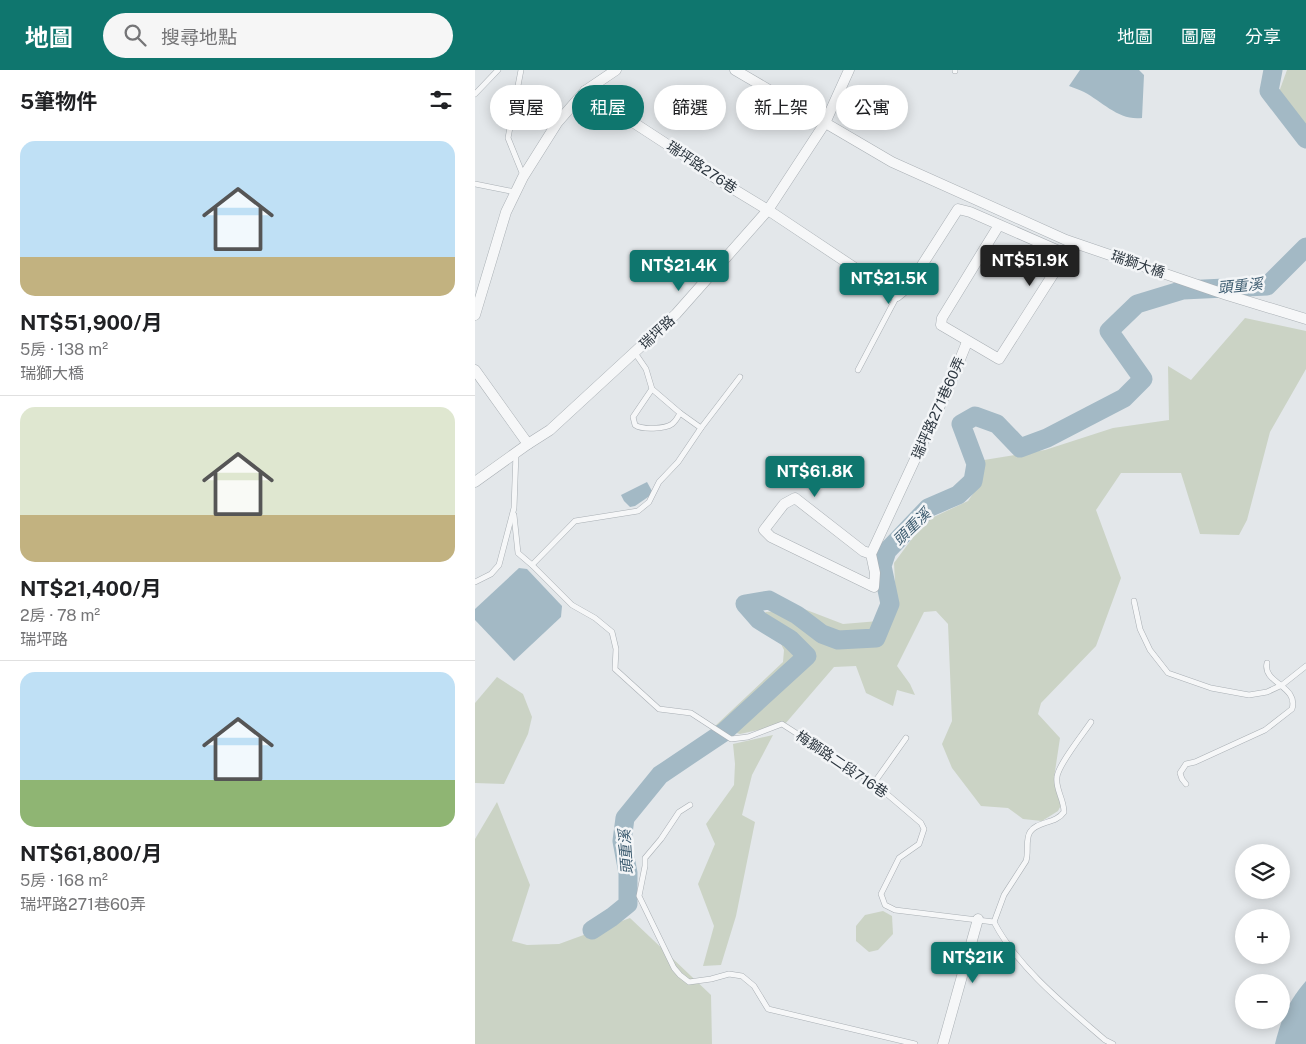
<!DOCTYPE html>
<html lang="zh-TW">
<head>
<meta charset="utf-8">
<style>
  body { margin:0; font-family:"Public Sans","Noto Sans TC",sans-serif; background:#f6f6f6; color:#202124; height:100vh; display:flex; flex-direction:column; font-size:19px; white-space:nowrap }
  * { box-sizing:border-box; margin:0 }
  p { font-size:16px; color:#757577 }
  .icon { flex:none; width:28px; height:28px; fill:none; stroke:currentColor; stroke-width:2; stroke-linecap:round; stroke-linejoin:round }
  .map { position:relative; flex:1; overflow:hidden }
  .drawer { display:flex; flex-direction:column; background:#fff; width:475px }
  .drawer>* { flex:none }
  .guide { position:absolute; left:15px; top:15px; width:475px; height:45px; display:flex; gap:10px }
  .buttons { position:absolute; left:760px; top:774px; display:grid; gap:10px }
  .buttons a { display:grid; place-items:center; width:55px; height:55px; border-radius:50%; background:#fff; box-shadow:0 2px 12px #0003; font-size:25px }
  .price { position:absolute; translate:-50% -42px; padding:0 11px; border-radius:5px; background:#0f766e; color:#fff; font-size:16px; line-height:32px; filter:drop-shadow(0 1px 2px #0008) }
  .price::after { content:''; position:absolute; left:50%; top:30px; width:15px; height:11px; margin-left:-8px; background:inherit; clip-path:polygon(0 0,100% 0,50% 100%) }
  .price.selected { background:#222; color:#fff }
  ul { padding:0; list-style:none }
  li { display:grid; align-content:center; gap:10px; height:265px; padding:0 20px }
  li+li { border-top:1px solid #e0e0e0 }
  li span { display:grid; place-items:center; height:155px; border-radius:15px; color:#555 }
  li>.icon { margin-inline-start:auto }
  span .icon { width:90px; height:90px; fill:#fffc; stroke-width:1 }
  li b { font-size:21px }
  h2 { display:flex; justify-content:space-between; align-items:center; height:60px; padding:0 20px; font-size:21px }
  .pill { padding:0 18px; border-radius:22px; background:#fff; box-shadow:0 2px 12px #0003; font-size:18px; line-height:45px }
  .pill.selected { background:#0f766e; color:#fff }
  header { display:flex; align-items:center; gap:30px; box-sizing:border-box; height:70px; padding:0 25px; background:#0f766e; color:#fff }
  header strong { font-size:24px }
  nav { display:flex; gap:28px; margin-inline-start:auto; font-size:18px }
  .search { width:350px; height:45px; background:#f6f6f6; display:flex; align-items:center; gap:12px; box-sizing:border-box; padding:0 18px; border-radius:28px; color:#757577; font-size:19px }
  main { display:flex; flex:1; min-height:0 }
  .map>svg:first-child { display:block }
</style>
</head>
<body>
<header>
<strong>地圖</strong>
<div class="search"><svg class="icon" aria-label="search" viewBox="0 0 24 24"><circle cx="10" cy="10" r="6"/><path d="M15 15l6 6"/></svg>搜尋地點</div>
<nav><a>地圖</a><a>圖層</a><a>分享</a></nav>
</header>
<main>
<section class="drawer">
<h2>5筆物件<svg class="icon" aria-label="filters" viewBox="0 0 24 24"><path d="M4 7h16M4 17h16"/><circle cx="9" cy="7" r="2"/><circle cx="15" cy="17" r="2"/></svg></h2>
<ul>
<li><span style="background:linear-gradient(#bfe0f5 75%,#c2b280 0)"><svg class="icon" aria-label="home" viewBox="0 0 24 24"><path d="M3 11l9-7 9 7M6 9v11h12V9"/></svg></span><div><b>NT$51,900/月</b><p>5房 · 138 m²</p><p>瑞獅大橋</p></div></li>
<li><span style="background:linear-gradient(#dfe7d0 70%,#c2b280 0)"><svg class="icon" aria-label="home" viewBox="0 0 24 24"><path d="M3 11l9-7 9 7M6 9v11h12V9"/></svg></span><div><b>NT$21,400/月</b><p>2房 · 78 m²</p><p>瑞坪路</p></div></li>
<li><span style="background:linear-gradient(#bfe0f5 70%,#8fb573 0)"><svg class="icon" aria-label="home" viewBox="0 0 24 24"><path d="M3 11l9-7 9 7M6 9v11h12V9"/></svg></span><div><b>NT$61,800/月</b><p>5房 · 168 m²</p><p>瑞坪路271巷60弄</p></div></li>
</ul>
</section>
<div class="map">
<svg width="831" height="974" viewBox="0 0 831 974">
  <rect width="100%" height="100%" fill="#e3e7ea"/>
  <g fill="#cbd3c5">
    <path d="M 812,0 L 831,0 L 831,56 L 804,22 Z"/>
    <path d="M 770,248 L 831,261 L 831,299 L 795,362 L 772,450 L 764,465 L 725,464 L 706,403 L 646,403 L 621,440 L 646,508 L 621,576 L 566,633 L 563,644 L 585,668 L 579,708 L 586,735 L 583,741 L 567,751 L 548,749 L 533,738 L 506,736 L 477,698 L 467,674 L 477,651 L 473,554 L 461,541 L 449,542 L 422,596 L 435,614 L 440,625 L 422,620 L 418,636 L 391,623 L 381,596 L 359,597 L 310,654 L 265,664 L 239,657 L 308,592 L 309,580 L 290,542 L 329,539 L 368,554 L 416,550 L 421,530 L 419,493 L 450,451 L 493,431 L 506,412 L 509,390 L 570,380 L 638,358 L 694,350 L 693,296 L 716,310 Z"/>
    <path d="M 22,607 L 48,624 L 57,647 L 53,664 L 29,714 L 0,713 L 0,633 Z"/>
    <path d="M 298,665 L 277,705 L 267,745 L 280,752 L 261,846 L 246,895 L 228,896 L 239,856 L 223,814 L 240,774 L 231,754 L 259,715 L 260,694 L 258,674 Z"/>
    <path d="M 22,732 L 55,815 L 37,871 L 52,875 L 84,874 L 155,848 L 236,925 L 237,974 L 0,974 L 0,769 Z"/>
    <path d="M 408,841 L 417,846 L 418,864 L 403,880 L 394,882 L 381,871 L 381,856 L 390,845 Z"/>
  </g>
  <g fill="#a3b9c5">
    <path d="M 605,0 L 664,0 L 669,5 L 667,48 C 644,51 628,32 609,22 C 605,20 599,18 594,16 Z"/>
    <path d="M 172,412 L 177,421 L 176,425 L 160,436 L 155,437 L 149,431 L 146,425 Z"/>
    <path d="M 44,498 L 52,499 L 87,536 L 86,547 L 39,591 L 0,550 L 0,539 Z"/>
    <path d="M 831,911 L 831,974 L 800,974 C 806,949 814,930 831,911 Z"/>
  </g>
  <g fill="none" stroke-linecap="round" stroke-linejoin="round">
    <g stroke="#a3b9c5" stroke-width="19">
      <path d="M 798,0 L 794,21 L 831,69"/>
      <path d="M 117,860 L 137,847 L 153,834 L 153,803 L 147,771 L 150,748 L 185,705 L 249,662 L 332,586 L 315,569 L 284,550 L 270,534 L 294,530 L 322,545 L 347,564 L 363,570 L 401,568 L 415,534 L 407,496 L 412,481 L 453,438 L 483,425 L 498,411 L 501,394 L 486,354 L 500,346 L 522,354 L 545,378 L 572,368 L 649,328 L 668,309 L 634,261 L 662,234 L 708,220 L 792,216 L 831,177"/>
    </g>
    <defs>
      <g id="service">
        <path d="M 46,0 L 33,68 L 48,105"/>
        <path d="M 480,1 L 480,0"/>
        <path d="M 0,24 L 23,0"/>
        <path d="M 0,114 L 40,122"/>
        <path d="M 160,283 L 171,299 L 177,319 L 205,343 L 226,358 L 265,307"/>
        <path d="M 383,300 L 422,226"/>
        <path d="M 177,319 L 158,347 L 160,355 C 167,360 190,359 197,354 C 201,351 203,347 205,343"/>
        <path d="M 226,358 L 203,392 L 184,412 L 174,432 L 163,441 L 100,451 L 57,495 L 97,535 L 120,548 L 137,562 L 141,579 L 140,599 L 184,639 L 216,643 L 256,669 L 273,667 L 307,654 L 399,713 L 446,753 L 449,759 L 444,774 L 424,788 L 406,824 L 410,835 L 420,840 L 519,852 C 542,897 592,937 630,970 L 638,974"/>
        <path d="M 39,445 L 43,483 L 57,495"/>
        <path d="M 0,512 L 16,504 L 24,495 L 39,438 L 41,383"/>
        <path d="M 659,531 L 665,559 L 675,580 L 693,603 L 736,618 L 774,625 L 792,622 L 807,615 L 831,596"/>
        <path d="M 399,713 L 431,668"/>
        <path d="M 711,714 L 707,709 L 705,703 L 711,694 L 720,692 L 790,660 L 817,639 C 824,616 787,613 792,593"/>
        <path d="M 215,735 L 204,742 L 186,769 L 170,788 L 170,796 L 164,826 L 199,898 L 205,905 L 214,912 L 236,909 L 254,904 L 267,906 L 279,916 L 293,939 L 440,974"/>
        <path d="M 519,852 L 529,825 L 551,791 C 554,782 550,770 555,762 C 562,751 581,754 589,742 C 589,729 580,719 582,707 C 583,695 608,664 616,652"/>
      </g>
      <g id="minor">
        <path d="M 260,0 L 417,92 L 591,170 L 752,225 L 831,249"/>
        <path d="M 110,21 L 216,90 L 232,103 L 293,140 L 422,226 L 433,217 L 483,139 L 495,142 L 591,184 L 524,289 L 466,255 L 467,248 L 524,155"/>
        <path d="M 0,245 L 31,142 L 48,107 L 82,53 L 110,21 L 141,0"/>
        <path d="M 0,300 L 53,374"/>
        <path d="M 0,412 L 53,374 L 75,360 L 201,244 L 293,140 L 350,53 L 374,0"/>
        <path d="M 396,484 L 400,503 L 399,517 L 296,467 L 289,460 L 309,434 L 320,428 L 388,481 L 396,484 L 475,314 L 492,272"/>
        <path d="M 468,974 L 503,849"/>
      </g>
    </defs>
    <use href="#service" stroke="#a9afb4" stroke-width="6"/>
    <use href="#minor" stroke="#a9afb4" stroke-width="11"/>
    <use href="#service" stroke="#f6f7f8" stroke-width="5"/>
    <use href="#minor" stroke="#f6f7f8" stroke-width="10"/>
  </g>
  <g text-anchor="middle" stroke-width="5" stroke-linejoin="round" paint-order="stroke">
    <g font-size="14" fill="#2d3740" stroke="#f3f5f7">
      <text transform="translate(227 97) rotate(34)" y="5">瑞坪路276巷</text>
      <text transform="translate(663 194) rotate(19)" y="5">瑞獅大橋</text>
      <text transform="translate(182 262) rotate(-43)" y="5">瑞坪路</text>
      <text transform="translate(463 338) rotate(-66)" y="5">瑞坪路271巷60弄</text>
      <text transform="translate(367 694) rotate(34)" y="5">梅獅路二段716巷</text>
    </g>
    <g font-size="15" font-style="italic" fill="#3c5b6f" stroke="#f3f5f7">
      <text transform="translate(765 216) rotate(-5)" y="5">頭重溪</text>
      <text transform="translate(437 457) rotate(-44)" y="5">頭重溪</text>
      <text transform="translate(151 782) rotate(-94)" y="5">頭重溪</text>
    </g>
  </g>
</svg>
<div class="buttons">
<a><svg class="icon" aria-label="layers" viewBox="0 0 24 24"><path d="M12 4l9 5-9 5-9-5zM3 14l9 5 9-5"/></svg></a>
<a>+</a>
<a>−</a>
</div>
<b class="price selected" style="left:555px;top:217px">NT$51.9K</b>
<b class="price" style="left:204px;top:222px">NT$21.4K</b>
<b class="price" style="left:414px;top:235px">NT$21.5K</b>
<b class="price" style="left:340px;top:428px">NT$61.8K</b>
<b class="price" style="left:498px;top:914px">NT$21K</b>
<div class="guide">
<a class="pill">買屋</a>
<a class="pill selected">租屋</a>
<a class="pill">篩選</a>
<a class="pill">新上架</a>
<a class="pill">公寓</a>
</div>
</div>
</main>
</body>
</html>
